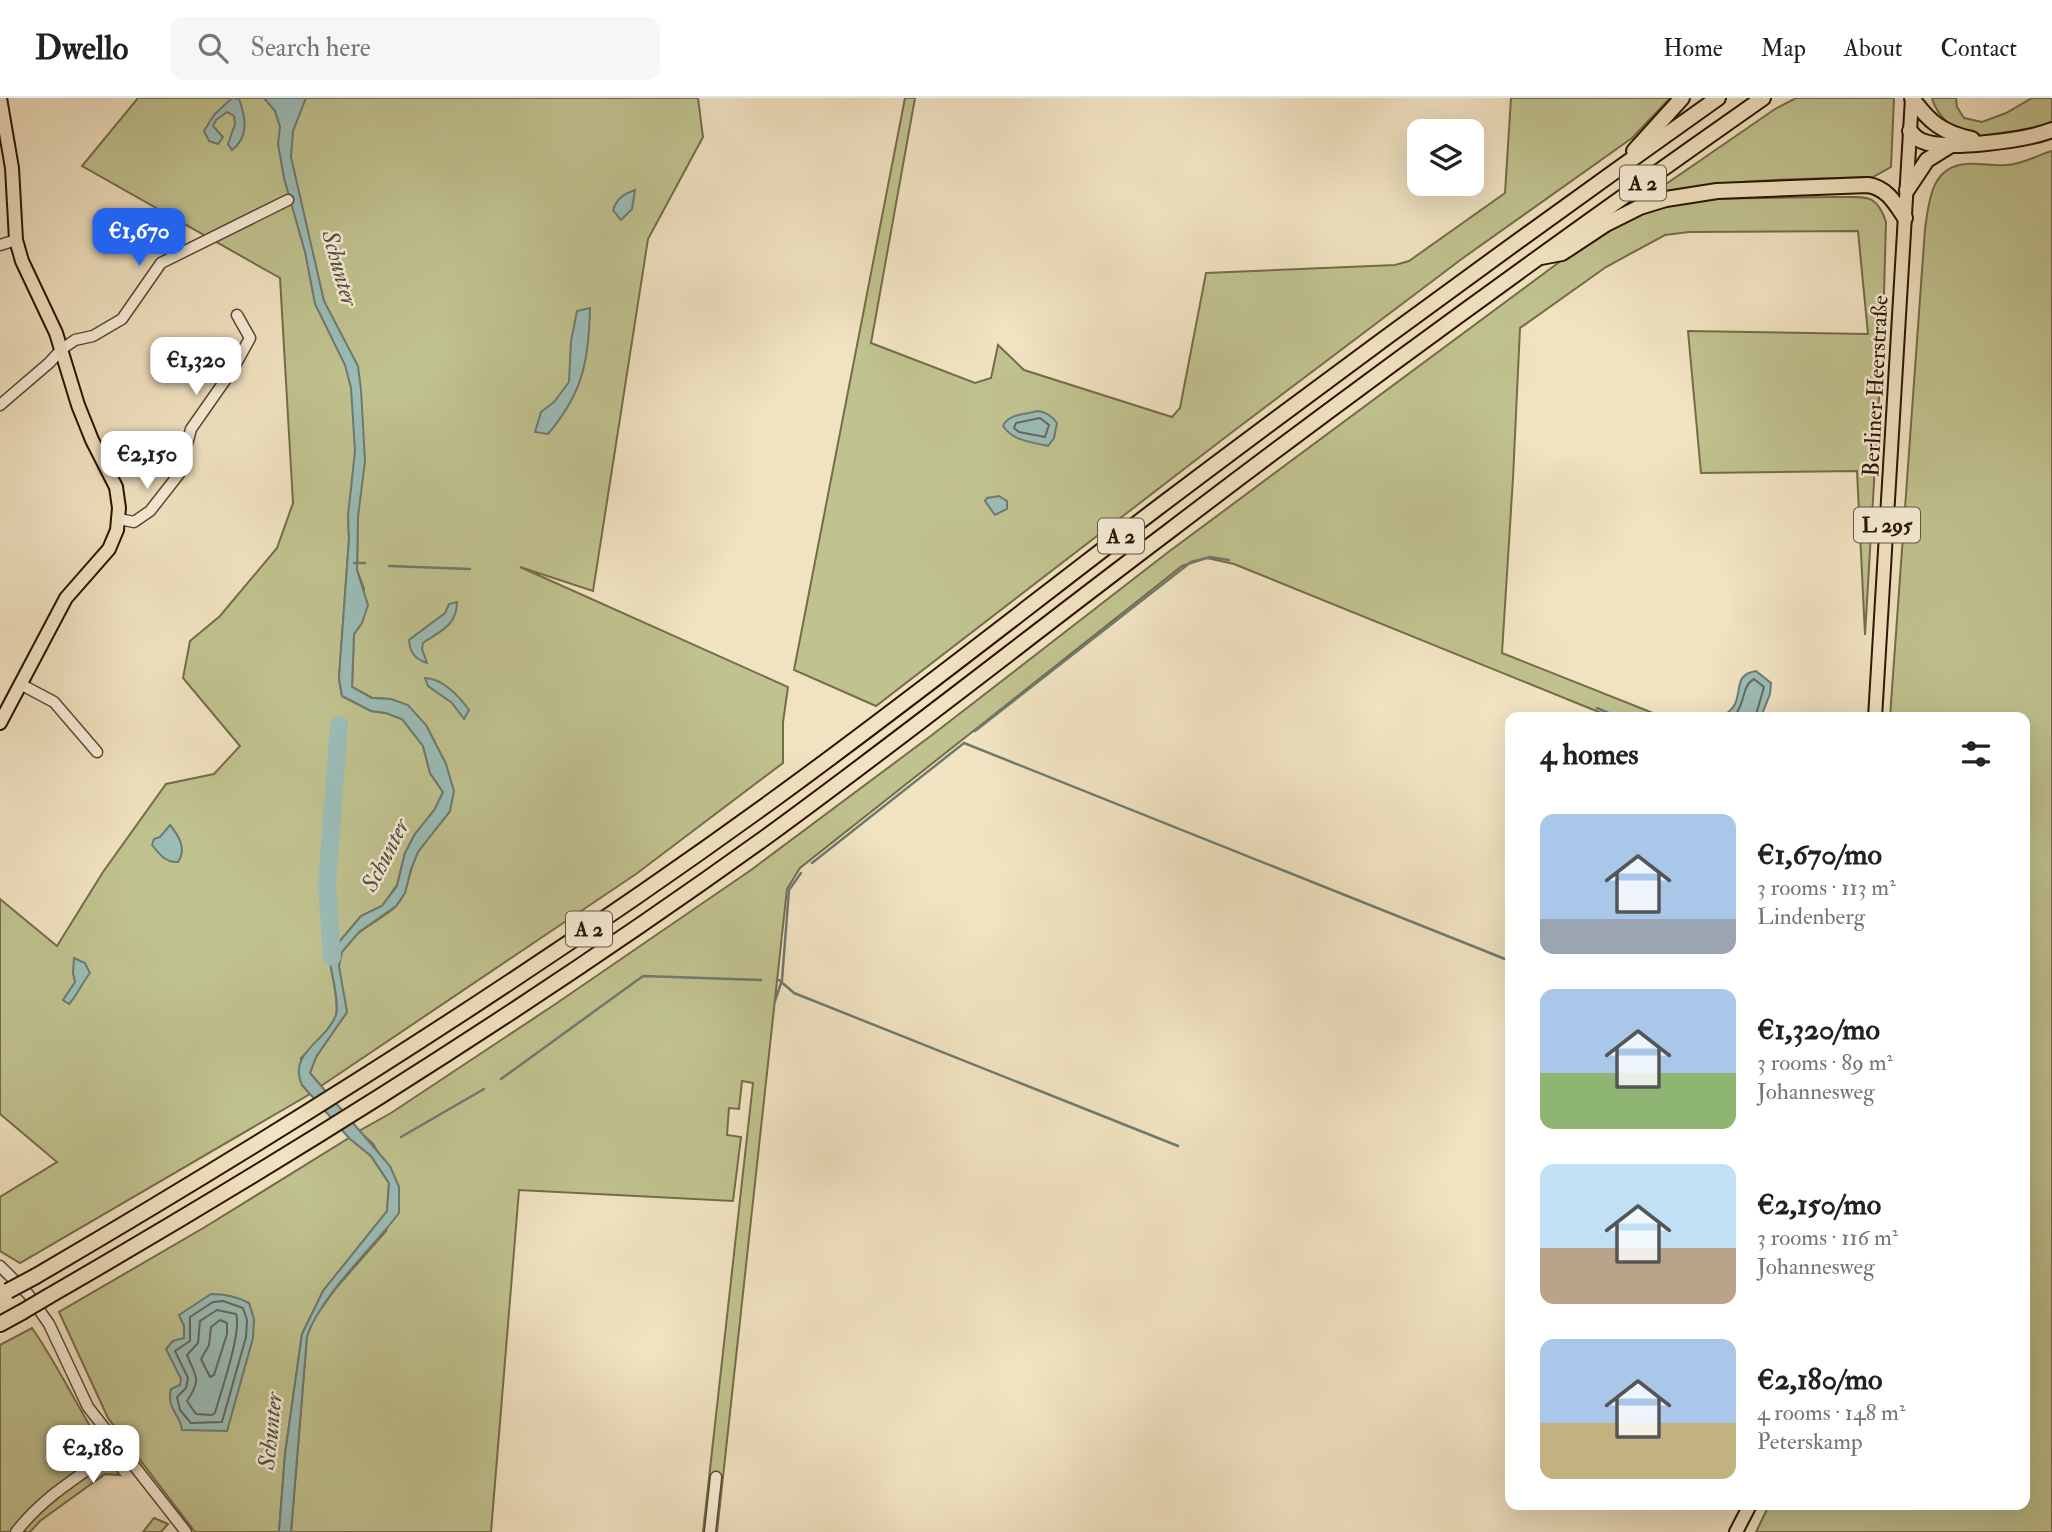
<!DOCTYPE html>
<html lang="en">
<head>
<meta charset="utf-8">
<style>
  body { margin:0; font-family:"IM FELL Double Pica",serif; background:#f6f6f6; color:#222; height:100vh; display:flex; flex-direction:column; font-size:26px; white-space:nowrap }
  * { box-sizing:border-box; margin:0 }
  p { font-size:23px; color:#767676 }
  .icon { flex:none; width:38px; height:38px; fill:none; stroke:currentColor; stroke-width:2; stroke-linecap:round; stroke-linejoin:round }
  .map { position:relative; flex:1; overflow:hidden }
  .side { position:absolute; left:1505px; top:614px; width:525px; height:798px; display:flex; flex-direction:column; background:#fff; border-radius:14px; box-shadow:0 7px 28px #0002 }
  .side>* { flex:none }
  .tools { position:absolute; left:1407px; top:21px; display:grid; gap:14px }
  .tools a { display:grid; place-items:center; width:77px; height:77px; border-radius:14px; background:#fff; box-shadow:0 7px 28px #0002; font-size:35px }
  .price { position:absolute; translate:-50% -60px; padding:0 16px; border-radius:14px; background:#fff; color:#222; font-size:23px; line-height:46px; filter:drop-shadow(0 2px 4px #0008) }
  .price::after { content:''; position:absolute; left:50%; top:42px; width:21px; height:16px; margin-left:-10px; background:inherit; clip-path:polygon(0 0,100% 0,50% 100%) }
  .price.current { background:#2563eb; color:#fff }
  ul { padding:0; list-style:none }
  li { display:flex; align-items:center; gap:21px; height:175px; padding:0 35px }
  li span { display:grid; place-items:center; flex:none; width:196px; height:140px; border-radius:14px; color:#555 }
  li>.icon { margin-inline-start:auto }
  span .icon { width:84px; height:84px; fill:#fffc; stroke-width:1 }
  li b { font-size:30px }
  h2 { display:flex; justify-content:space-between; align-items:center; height:84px; padding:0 35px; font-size:30px }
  header { display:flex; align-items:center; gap:42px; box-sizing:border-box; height:98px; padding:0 35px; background:#fff; border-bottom:2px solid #e0e0e0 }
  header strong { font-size:33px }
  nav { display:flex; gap:38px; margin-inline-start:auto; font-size:24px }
  .search { width:490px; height:63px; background:#f6f6f6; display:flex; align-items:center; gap:18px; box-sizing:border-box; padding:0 24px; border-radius:14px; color:#767676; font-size:26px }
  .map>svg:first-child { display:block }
</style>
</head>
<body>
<header>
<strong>Dwello</strong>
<div class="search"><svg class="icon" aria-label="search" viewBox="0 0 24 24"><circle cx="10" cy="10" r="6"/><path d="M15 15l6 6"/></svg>Search here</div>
<nav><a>Home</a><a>Map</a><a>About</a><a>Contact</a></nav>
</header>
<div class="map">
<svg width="2052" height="1434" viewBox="0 0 2052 1434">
  <rect width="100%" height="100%" fill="#f1e2c1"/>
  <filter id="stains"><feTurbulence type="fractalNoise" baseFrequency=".00286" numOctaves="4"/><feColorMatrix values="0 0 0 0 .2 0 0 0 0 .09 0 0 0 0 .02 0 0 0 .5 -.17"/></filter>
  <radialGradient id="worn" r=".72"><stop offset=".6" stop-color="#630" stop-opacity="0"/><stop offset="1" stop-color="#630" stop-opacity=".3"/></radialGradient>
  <g fill="#c0c28f" stroke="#756c49" stroke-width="2">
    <path d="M 138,0 L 698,0 L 703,39 L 648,141 L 593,493 L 520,469 L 788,589 L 783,624 L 783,665 L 636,776 L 321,988 L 310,975 L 316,959 L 347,914 C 344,897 335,871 341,855 C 351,834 378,824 394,810 C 409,796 408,773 417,756 C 426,741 440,727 450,713 L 446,666 L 426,627 L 391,601 L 372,600 L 352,589 L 354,536 L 362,525 L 364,491 L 357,472 L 358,419 L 348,418 L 349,441 L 339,581 L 342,598 L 371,613 L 386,615 L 402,621 L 423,648 L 430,675 L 443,694 L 435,711 L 415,736 L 405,755 L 397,787 L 382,808 L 361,818 L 329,856 C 330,871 340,904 336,917 C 332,929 311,951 301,960 L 302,987 L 310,996 L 20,1165 L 0,1153 L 0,1099 L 57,1064 L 0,1016 L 0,801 L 57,848 L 103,774 L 166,686 L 214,676 L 240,648 L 183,580 L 190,543 L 220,518 L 277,450 L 293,405 L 280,180 L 82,68 Z"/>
    <path d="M 905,0 L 915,0 L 871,245 L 975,285 L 991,280 L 998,247 L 1024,272 L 1172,319 L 1180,310 L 1206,175 L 1395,167 L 1409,163 L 1505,95 L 1511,0 L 1670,0 L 1632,40 L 1463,160 L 1227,338 L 876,608 L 794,572 Z"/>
    <path d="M 1796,0 L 1894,0 L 1891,69 L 1873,79 C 1794,82 1713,78 1637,106 L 1775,11 Z"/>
    <path d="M 1932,0 L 1956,0 L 1957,9 L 1964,20 L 1982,24 L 2006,15 L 2032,0 L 2052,0 L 2052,29 C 2035,32 1996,41 1981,40 C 1960,38 1937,20 1932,0 Z"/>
    <path d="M 2052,53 L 2052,1434 L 1756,1434 L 1769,1407 L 2025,1407 L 2025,620 L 1890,619 L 1925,131 C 1929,103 1931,68 1967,66 C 1980,65 1993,68 2006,67 C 2020,67 2038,57 2052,53 Z"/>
    <path d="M 1835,99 C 1864,100 1876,93 1886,124 L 1883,232 L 1865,537 L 1857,373 L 1701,375 L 1688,233 L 1868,236 L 1858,133 L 1689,134 L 1665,137 L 1606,169 L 1520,230 L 1513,380 L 1502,555 L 1663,619 L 1611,619 L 1234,466 L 1207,460 L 1182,468 L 800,770 L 787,791 L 717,1434 L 703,1434 L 753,985 L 742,983 L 739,1011 L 729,1010 L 727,1037 L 741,1039 L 733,1103 L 519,1092 L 491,1434 L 291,1434 L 307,1238 L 313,1222 L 336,1190 L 386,1133 L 399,1089 L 373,1046 L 359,1033 L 391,1015 L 554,907 L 751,772 L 932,637 L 1167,455 L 1562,162 L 1616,128 L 1660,108 L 1694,101 Z"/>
    <path d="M 349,1040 L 371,1058 L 389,1085 L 387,1113 L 323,1193 L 302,1236 L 285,1356 L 279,1434 L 195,1434 L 108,1320 L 59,1214 L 205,1129 Z"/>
    <path d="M 32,1230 C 57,1266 76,1306 99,1343 L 99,1352 L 120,1377 L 105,1376 L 40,1423 L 30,1434 L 0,1434 L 0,1247 Z"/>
    <path d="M 154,1420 L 168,1426 L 161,1434 L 143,1434 Z"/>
  </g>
  <g fill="#9bbdb8" stroke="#6e7a70" stroke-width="2">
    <path d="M 232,0 L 239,1 C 246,20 249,39 232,52 L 228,46 L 235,26 L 234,18 L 227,14 L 216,22 L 213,28 L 223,39 L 218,46 L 209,43 L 204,33 L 214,17 Z"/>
    <path d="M 264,0 L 306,0 L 293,33 L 291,59 L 324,203 L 358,268 L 361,292 L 365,363 L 358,419 L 357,472 L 368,507 L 362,525 L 354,536 L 352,589 L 372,600 L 391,601 L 408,607 L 426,627 L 446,666 L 454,693 L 450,713 L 418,754 L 411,771 L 405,795 L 396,808 L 359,834 L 342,854 L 339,868 L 347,914 L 316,959 L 310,975 L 390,1068 L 399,1089 L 399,1115 C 371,1152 322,1196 307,1238 L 291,1434 L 279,1434 L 285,1356 L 302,1236 L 323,1193 L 387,1113 L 389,1085 L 371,1058 L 349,1040 L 302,987 C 287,955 327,943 336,917 C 340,904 330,871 329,856 L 361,818 L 382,808 L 397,788 L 405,755 L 415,736 L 435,711 L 443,694 L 430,675 L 423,648 L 402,621 L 386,615 L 371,613 L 342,598 L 339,581 L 340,565 L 349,441 L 348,418 L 355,353 L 351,290 L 345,267 L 315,206 L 305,154 L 284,80 L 278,46 L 280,29 L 275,13 Z"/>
    <path d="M 635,92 L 632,111 L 621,122 L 613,112 C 617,100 624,96 635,92 Z"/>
    <path d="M 590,210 C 589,262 583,295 548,336 L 535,334 L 541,314 L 554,304 L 569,284 L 571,243 L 577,213 Z"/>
    <path d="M 1037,313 C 1045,313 1053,319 1057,325 L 1054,340 L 1048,348 C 1031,344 1013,343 1003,328 C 1009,315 1025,317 1037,313 Z"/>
    <path d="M 999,398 L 1007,403 L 1007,411 L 995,417 L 985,403 L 987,400 Z"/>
    <path d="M 457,504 C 457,528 440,533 423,545 L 422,551 L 427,565 C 415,561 410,555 409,542 L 445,515 L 449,506 Z"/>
    <path d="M 1756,573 L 1771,585 L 1770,596 L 1761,619 L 1723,619 C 1727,615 1732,612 1735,606 C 1742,591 1734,577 1756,573 Z"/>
    <path d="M 425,580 C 442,580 459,598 469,612 L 464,621 L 452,605 L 428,588 Z"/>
    <path d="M 170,727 C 179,738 187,751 178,764 C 166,765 159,756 152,747 L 154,741 L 160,739 Z"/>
    <path d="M 74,860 L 85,865 L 90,875 C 82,885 78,896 69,906 L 63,902 L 75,884 L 73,875 Z"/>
    <path d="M 211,1196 C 225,1196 236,1198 249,1205 L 254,1221 L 253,1240 L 227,1333 L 182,1332 C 181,1317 166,1311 171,1291 L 180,1287 L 181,1281 L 166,1251 L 173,1243 L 184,1240 L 184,1228 L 179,1217 Z"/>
  </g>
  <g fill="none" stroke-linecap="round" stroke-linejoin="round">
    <g stroke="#62695e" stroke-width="2">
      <path d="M 1040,320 L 1049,327 L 1045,339 L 1019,334 L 1014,330 L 1016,325 Z"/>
      <path d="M 1733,620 C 1746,606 1741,588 1754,581 L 1764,589 L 1755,620"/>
      <path d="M 223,1203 L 243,1210 L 247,1222 L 246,1239 L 222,1324 L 191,1325 L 180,1312 L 177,1299 L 186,1290 L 188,1280 L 175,1253 L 190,1243 L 190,1219 L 213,1204 Z"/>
      <path d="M 217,1212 L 236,1216 C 242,1234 221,1293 215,1315 L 212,1317 L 196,1316 L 187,1303 C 202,1281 196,1279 187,1257 L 198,1245 L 200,1223 Z"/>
      <path d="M 220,1222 L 227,1225 L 227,1236 L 214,1277 L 210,1279 L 201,1261 L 209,1247 L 211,1229 Z"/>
    </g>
    <g stroke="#6e7a70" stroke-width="2.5">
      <path d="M 354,465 L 365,465"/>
      <path d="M 389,468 L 470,471"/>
      <path d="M 1597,610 L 1620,620"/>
      <path d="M 975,633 L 1191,464 L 1210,459 L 1229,462"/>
      <path d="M 812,765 L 964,645 L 1510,863"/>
      <path d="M 779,882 L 794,895 L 1178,1048"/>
      <path d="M 775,903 L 782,882 L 789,792 L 801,775"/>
      <path d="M 501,981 L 643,878 L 761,882"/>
      <path d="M 401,1039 L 484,991"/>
    </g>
    <path stroke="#9bbdb8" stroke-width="18" d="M 332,859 L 327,786 L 339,627"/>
    <defs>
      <g id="minor">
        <path d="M 0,147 L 16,142"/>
        <path d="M 0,307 L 49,265 L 62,251 L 75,242 L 93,238 L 122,221 L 161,165 L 288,102"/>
        <path d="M 119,421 L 134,424 L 150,413 L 179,376 L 191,331 L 233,271 L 250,240 L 237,217"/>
        <path d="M 22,587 L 54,604 L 97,654"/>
        <path d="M 0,1168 L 28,1196 L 49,1226 L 88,1309 L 186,1434"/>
        <path d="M 16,1434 C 44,1398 82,1376 119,1350"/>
        <path d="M 710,1434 L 716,1379"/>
      </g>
      <g id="major">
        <path d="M 1875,620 L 1912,0"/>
        <path d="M 0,625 L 66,500 L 109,451 L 117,432 L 119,410 L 116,389 L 92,342 L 78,307 L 56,235 L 22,163 L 16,142 L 12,70 L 0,0"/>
        <path d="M 1736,1434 L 1750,1407"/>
      </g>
      <g id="highway">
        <path d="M 1912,0 C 1929,24 1943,35 1972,41"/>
        <path d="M 1910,33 C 1913,37 1917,41 1922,43 C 1945,53 2028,42 2052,32"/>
        <path d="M 1634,53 L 1682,0"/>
        <path d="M 1907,92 L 1927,62 L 1951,47"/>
        <path d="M 1541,159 L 1562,155 L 1606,126 L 1640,109 L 1666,101 L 1717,93 L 1868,87 C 1887,90 1895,105 1905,120"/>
        <path d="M 36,1178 C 289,1030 536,874 773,702 C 904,607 1031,506 1160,408 C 1344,269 1530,133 1718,0"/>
        <path d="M 49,1198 C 295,1056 535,905 766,739 C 902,640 1034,535 1168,434 C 1363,285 1562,141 1763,0"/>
        <path d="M 0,1226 L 22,1214"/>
      </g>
    </defs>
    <use href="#minor" stroke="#5c4832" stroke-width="13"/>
    <use href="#major" stroke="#2a1503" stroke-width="16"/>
    <use href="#highway" stroke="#2a1503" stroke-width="18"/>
    <use href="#minor" stroke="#f6ecd7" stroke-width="10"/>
    <use href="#major" stroke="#f1e2c1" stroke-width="12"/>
    <use href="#highway" stroke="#f1e2c1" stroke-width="14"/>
    <defs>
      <g id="highway-bridge">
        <path d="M 8,1193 L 36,1178"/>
        <path d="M 22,1214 L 49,1198"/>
      </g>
    </defs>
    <use href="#highway-bridge" stroke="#2a1503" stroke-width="18" stroke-linecap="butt"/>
    <use href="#highway-bridge" stroke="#f1e2c1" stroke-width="14"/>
  </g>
  <g text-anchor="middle" stroke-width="5" stroke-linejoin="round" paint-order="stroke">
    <g fill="#f6ecd7" stroke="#675643" stroke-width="2">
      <rect x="1620" y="67.5" width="46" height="35" rx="5"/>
      <rect x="1854" y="409.5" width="66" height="35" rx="5"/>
      <rect x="1098" y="420.5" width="46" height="35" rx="5"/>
      <rect x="566" y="813.5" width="46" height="35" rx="5"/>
    </g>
    <g font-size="21" font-weight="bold" fill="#2a1503">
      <text x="1643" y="92">A 2</text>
      <text x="1887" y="434">L 295</text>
      <text x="1121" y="445">A 2</text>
      <text x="589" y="838">A 2</text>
    </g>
    <g font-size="23" fill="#2a1503" stroke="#f6ecd7">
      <text transform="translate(1875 288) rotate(-87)" y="8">Berliner Heerstraße</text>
    </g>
    <g font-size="24" font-style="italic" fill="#525042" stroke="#f6ecd7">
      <text transform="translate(340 170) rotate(74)" y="8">Schunter</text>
      <text transform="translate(385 757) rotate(-63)" y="8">Schunter</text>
      <text transform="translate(270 1333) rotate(-84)" y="8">Schunter</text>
    </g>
  </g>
  <rect width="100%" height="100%" filter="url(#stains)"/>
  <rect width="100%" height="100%" fill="url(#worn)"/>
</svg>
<div class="tools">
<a><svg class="icon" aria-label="layers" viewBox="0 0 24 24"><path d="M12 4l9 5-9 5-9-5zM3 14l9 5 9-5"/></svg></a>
</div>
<b class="price current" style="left:139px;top:170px">€1,670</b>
<b class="price" style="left:196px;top:299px">€1,320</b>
<b class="price" style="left:147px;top:393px">€2,150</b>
<b class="price" style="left:93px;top:1387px">€2,180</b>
<section class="side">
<h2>4 homes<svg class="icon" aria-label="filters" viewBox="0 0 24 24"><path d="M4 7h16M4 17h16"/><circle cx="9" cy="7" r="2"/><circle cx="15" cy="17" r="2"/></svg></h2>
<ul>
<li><span style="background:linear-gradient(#a9c7e8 75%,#9aa5b1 0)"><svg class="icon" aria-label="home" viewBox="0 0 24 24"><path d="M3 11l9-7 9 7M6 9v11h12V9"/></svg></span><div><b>€1,670/mo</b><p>3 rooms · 113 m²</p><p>Lindenberg</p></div></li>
<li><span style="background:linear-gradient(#a9c7e8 60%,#8fb573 0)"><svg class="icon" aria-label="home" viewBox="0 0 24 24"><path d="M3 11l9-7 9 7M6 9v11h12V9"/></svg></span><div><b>€1,320/mo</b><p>3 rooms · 89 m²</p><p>Johannesweg</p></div></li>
<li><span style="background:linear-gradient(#bfe0f5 60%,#b9a48a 0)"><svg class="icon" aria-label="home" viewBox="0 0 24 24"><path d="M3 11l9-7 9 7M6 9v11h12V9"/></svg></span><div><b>€2,150/mo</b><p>3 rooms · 116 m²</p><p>Johannesweg</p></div></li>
<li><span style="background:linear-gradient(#a9c7e8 60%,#c2b280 0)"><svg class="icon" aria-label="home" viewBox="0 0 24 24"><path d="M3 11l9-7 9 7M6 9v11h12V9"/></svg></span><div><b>€2,180/mo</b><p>4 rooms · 148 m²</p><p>Peterskamp</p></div></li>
</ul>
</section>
</div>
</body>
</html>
